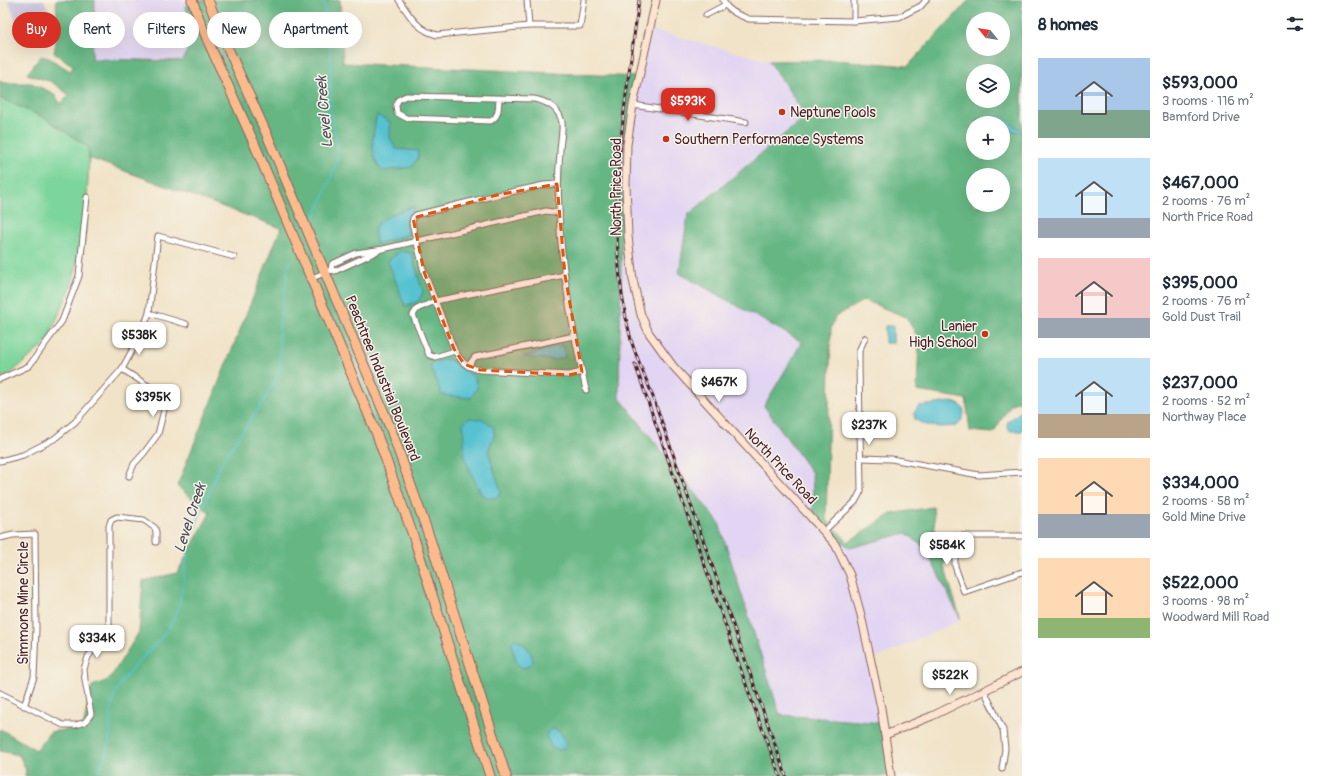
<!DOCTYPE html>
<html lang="en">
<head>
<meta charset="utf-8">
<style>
  body { margin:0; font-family:Pangolin,sans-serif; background:#f6f6f7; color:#1f2937; height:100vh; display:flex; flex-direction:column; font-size:15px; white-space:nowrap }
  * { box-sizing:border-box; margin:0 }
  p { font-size:13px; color:#747a83 }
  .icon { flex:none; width:22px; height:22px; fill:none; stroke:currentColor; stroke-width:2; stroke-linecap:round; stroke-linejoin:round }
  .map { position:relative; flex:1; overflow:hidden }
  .drawer { display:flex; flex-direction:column; background:#fff; width:300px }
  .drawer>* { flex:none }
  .guide { position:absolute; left:12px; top:12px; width:380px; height:36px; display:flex; gap:8px }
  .needle { width:26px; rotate:300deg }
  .buttons { position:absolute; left:966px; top:12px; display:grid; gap:8px }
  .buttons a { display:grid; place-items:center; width:44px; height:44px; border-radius:50%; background:#fff; box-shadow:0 4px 16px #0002; font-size:20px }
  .price { position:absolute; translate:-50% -34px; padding:0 9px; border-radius:8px; background:#fff; color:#222; font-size:13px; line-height:26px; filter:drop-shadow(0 1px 2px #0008) }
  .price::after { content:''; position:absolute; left:50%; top:24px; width:12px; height:9px; margin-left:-6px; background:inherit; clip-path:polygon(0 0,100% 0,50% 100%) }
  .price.current { background:#d93025; color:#fff }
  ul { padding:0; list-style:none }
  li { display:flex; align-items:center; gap:12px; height:100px; padding:0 16px }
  li span { display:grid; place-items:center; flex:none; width:112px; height:80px; border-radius:0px; color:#555 }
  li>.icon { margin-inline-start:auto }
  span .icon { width:48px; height:48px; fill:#fffc; stroke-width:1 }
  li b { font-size:17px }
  h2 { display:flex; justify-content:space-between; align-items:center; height:48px; padding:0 16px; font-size:17px }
  .chip { padding:0 14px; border-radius:18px; background:#fff; box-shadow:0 4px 16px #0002; font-size:14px; line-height:36px }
  .chip.current { background:#d93025; color:#fff }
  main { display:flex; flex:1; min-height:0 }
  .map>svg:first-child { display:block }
</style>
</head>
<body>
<main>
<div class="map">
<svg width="1022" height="776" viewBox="0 0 1022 776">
  <rect width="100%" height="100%" fill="#f7f3e8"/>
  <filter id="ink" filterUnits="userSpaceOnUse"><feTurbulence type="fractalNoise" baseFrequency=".025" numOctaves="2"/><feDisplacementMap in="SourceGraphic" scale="8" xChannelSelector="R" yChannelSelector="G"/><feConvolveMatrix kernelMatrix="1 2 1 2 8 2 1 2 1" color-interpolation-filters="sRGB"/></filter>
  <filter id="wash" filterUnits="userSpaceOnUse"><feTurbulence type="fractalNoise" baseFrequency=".012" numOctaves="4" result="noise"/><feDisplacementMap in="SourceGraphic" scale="16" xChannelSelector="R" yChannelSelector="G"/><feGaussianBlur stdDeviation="0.9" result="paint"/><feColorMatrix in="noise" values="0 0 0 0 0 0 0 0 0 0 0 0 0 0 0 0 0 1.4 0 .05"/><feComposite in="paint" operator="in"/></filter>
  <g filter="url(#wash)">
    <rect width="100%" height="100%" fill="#f1e3c8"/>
    <g fill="#e2d4f3">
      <path d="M 95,0 L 196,0 L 185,6 L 196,32 L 182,61 L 92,59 Z"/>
      <path d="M 652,30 L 769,61 L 806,116 L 688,215 L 679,273 L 802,342 L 764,406 L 812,473 L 814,520 L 850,548 L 906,533 L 925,548 L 961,620 L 872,660 L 884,723 L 780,715 L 719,523 L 619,397 L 623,145 L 638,77 Z"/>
    </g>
    <path fill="#c5c0da" d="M 8,0 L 44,0 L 54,23 L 20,32 Z"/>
    <path fill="#7cd59b" stroke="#637a63" d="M 0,98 L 45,118 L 88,147 L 89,158 L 85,238 L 70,289 L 46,343 L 10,374 L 0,378 Z"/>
    <g fill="#65b683" stroke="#586a57" fill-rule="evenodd">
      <path d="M 56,0 L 95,0 L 92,59 L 182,61 L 196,32 L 185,6 L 196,0 L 340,0 L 343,63 L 638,77 L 623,145 L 619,397 L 719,523 L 780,715 L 884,723 L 893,776 L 25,776 L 26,770 L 19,755 L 0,751 L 0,729 L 36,750 L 50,732 L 83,727 L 92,686 L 109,680 L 139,632 L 143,581 L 177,573 L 210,513 L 177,486 L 281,228 L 89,158 L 88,147 L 45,118 L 0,98 L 0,81 L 3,83 L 31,83 L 53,93 L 61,104 L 69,95 L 52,82 L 27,74 L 41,56 L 49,58 L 70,71 L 74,66 L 54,53 L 58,28 Z"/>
      <path d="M 969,0 L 1022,0 L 1022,400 L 1011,404 L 993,433 L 970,431 L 966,399 L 917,391 L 919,339 L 906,317 L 864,300 L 835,317 L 831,328 L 826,519 L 848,542 L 891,514 L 933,507 L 936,540 L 944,543 L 944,566 L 961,620 L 925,548 L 906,533 L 850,548 L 814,520 L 812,473 L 764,406 L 802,342 L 679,273 L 688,215 L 806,116 L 769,61 L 837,60 L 908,66 ZM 973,19 L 1003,19 L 1003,49 L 973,49 ZM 973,71 L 1003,71 L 1003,101 L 973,101 ZM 973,123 L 1003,123 L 1003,153 L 973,153 ZM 973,175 L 1003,175 L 1003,205 L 973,205 Z"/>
    </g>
    <g fill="#57c2d1" stroke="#50707e">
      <path d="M 377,115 L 390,122 L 390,138 L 396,149 L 418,151 L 418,158 L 411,167 L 383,171 C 368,158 373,133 377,115 Z"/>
      <path d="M 1001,116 L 1022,131 L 1022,133 L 1003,128 L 1003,123 C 995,123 983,126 977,119 Z"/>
      <path d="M 415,206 L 406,223 L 407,235 L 376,244 C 376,240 374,232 375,228 C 378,218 406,209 415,206 Z"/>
      <path d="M 400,251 L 411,253 L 423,292 L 419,301 L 405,306 L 388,261 Z"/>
      <path d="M 885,326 L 894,326 L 893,328 L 893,342 L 894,343 L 885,343 Z"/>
      <path d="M 558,346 L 564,346 L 565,357 L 555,360 L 524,357 Z"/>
      <path d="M 449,359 L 458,367 L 475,377 L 477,388 L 471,398 L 442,395 L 430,365 L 442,360 Z"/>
      <path d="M 952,402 C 967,405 967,415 957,426 C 941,427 928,429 915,419 L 914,413 L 919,406 Z"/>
      <path d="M 1022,411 L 1022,431 L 1010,431 L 1007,427 L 1008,421 Z"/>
      <path d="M 470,418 L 485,420 L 494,428 L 494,436 L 488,451 L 501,492 L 498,497 L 490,498 L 481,494 L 465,459 L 463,423 Z"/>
      <path d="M 515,639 C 525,643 533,652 533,662 L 529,666 L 523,668 L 517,664 L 512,647 L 512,642 Z"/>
      <path d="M 553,729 C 561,730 564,738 567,745 L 563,749 C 551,751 551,746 546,736 L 548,731 Z"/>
    </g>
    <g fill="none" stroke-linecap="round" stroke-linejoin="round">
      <g stroke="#57c2d1" stroke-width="1.5">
        <path d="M 314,218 L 325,193 L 337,162 L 337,142 L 330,112 L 331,67 L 329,36 L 323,0"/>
        <path d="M 97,776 C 101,765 107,754 109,742 C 111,727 109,712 114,697 C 125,666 164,644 176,615 C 184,594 183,569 189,547 C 195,524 206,501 214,479 C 229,441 262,413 277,375 C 283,359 278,344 279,328 C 281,305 287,284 289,262"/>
      </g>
    </g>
  </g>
  <g filter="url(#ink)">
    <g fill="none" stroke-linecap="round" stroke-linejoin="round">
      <defs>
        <g id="street">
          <path d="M 399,0 C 410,16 417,30 437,35 L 529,26 L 580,26 L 584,0"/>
          <path d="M 527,0 L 529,26"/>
          <path d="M 723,0 C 727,11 739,15 749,19 L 854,21 L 899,17 L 921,6 L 926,0"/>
          <path d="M 854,0 L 854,21"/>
          <path d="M 706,15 L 725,5"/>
          <path d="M 499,98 C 498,108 500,115 491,121 L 406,118 L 397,113 L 396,106 L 398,100 L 406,96 L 534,99 C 546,101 559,108 562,122 C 563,131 560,143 560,152 C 558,172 558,191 559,210 C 561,271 573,331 586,390"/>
          <path d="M 633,105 L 746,122"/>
          <path d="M 557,184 L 544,185 L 497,195 L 416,215 L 413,218 L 412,223 L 424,272 L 454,349 C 461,362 466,367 480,370 L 569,375 L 582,372"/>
          <path d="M 331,270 L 332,264 L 356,253 L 383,249 L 546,211 L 559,213"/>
          <path d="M 310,279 L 331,270 L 335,271 L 378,251"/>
          <path d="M 149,313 L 186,324"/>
          <path d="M 455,351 L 435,357 L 429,355 L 413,315 L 417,309 L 435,301 L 565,275"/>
          <path d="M 468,366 L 475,357 L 574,336"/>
          <path d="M 122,369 L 167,398 L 158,434 L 144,453 L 134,464 L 129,476"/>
          <path d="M 0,379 L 29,366 L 62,321 L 79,276 L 87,197"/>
          <path d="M 861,458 L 891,459 L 979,475 L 1022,472"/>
          <path d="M 0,461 L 23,455 L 54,439 L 75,422 L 122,369 L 142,332 L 149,313 L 158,236 L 234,257"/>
          <path d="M 824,531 L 855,502 L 861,491 L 859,364 L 859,351 L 865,338"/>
          <path d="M 1022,536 L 955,536 L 955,566 L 964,592 L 1022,572"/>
          <path d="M 0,538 L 13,535 L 35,534 L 36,629 L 34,677 L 24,706"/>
          <path d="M 984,690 L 1003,730 L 1005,749 L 1002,769"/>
          <path d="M 0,693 L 63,725 L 76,725 L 85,722 L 91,714 L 85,680 L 84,669 L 88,657 L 109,626 L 109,526 L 111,520 L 117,517 L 144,520 L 155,528 L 156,532 L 156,542"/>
        </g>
        <g id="secondary">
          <path d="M 656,0 L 633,105 L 627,145 L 626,185 L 628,236 L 633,280 L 641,315 L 649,333 L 673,366 L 835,544 L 850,575 L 861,615 L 881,708 L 891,776"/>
          <path d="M 885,735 L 932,716 L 1022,672"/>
        </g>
        <g id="highway">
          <path d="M 192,0 L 207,39 L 254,143 L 376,432 L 414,538 L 490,776"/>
          <path d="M 208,0 L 221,33 L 268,137 L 390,427 L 428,533 L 506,776"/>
        </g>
      </defs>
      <use href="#street" stroke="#846462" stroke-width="7"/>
      <use href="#secondary" stroke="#846462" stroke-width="9"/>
      <use href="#highway" stroke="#846462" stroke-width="11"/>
      <use href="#street" stroke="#fff" stroke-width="5"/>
      <use href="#secondary" stroke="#fde4d1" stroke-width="7"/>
      <use href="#highway" stroke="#fbbb8d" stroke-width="9"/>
      <defs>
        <g id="rail">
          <path d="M 639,0 C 624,112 602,228 631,340 C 637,359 646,378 653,397 L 786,776"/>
          <path d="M 635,364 L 750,696 L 780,776"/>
        </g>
      </defs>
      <use href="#rail" stroke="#4a1f2b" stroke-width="3"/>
      <use href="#rail" stroke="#f7f3e8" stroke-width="1.5" stroke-dasharray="4.5" stroke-linecap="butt"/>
    </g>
  </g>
  <path fill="#e0560e" fill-opacity="0.2" stroke="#e0560e" stroke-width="3" stroke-dasharray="8 5" stroke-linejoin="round" d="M 557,184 L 565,275 L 582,372 L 569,375 L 480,370 L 464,364 L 454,349 L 424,272 L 413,218 L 497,195 Z"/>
  <g fill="#c8321e" stroke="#f7f3e8" stroke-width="1.5">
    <circle cx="782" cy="112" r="4"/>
    <circle cx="666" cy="139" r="4"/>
    <circle cx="985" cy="334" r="4"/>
  </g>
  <g text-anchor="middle" stroke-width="3" stroke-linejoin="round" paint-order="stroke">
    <g font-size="14" fill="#4a1f2b" stroke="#f7f3e8" text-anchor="start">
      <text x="790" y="117">Neptune Pools</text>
      <text x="674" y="144">Southern Performance Systems</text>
      <text x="977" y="331" text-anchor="end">Lanier<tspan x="977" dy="16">High School</tspan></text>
    </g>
    <g font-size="14" fill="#4a1f2b" stroke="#f7f3e8">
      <text transform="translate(616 187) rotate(-90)" y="5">North Price Road</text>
      <text transform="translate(383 378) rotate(68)" y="5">Peachtree Industrial Boulevard</text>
      <text transform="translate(781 466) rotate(47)" y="5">North Price Road</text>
      <text transform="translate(23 603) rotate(-90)" y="5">Simmons Mine Circle</text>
    </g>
    <g font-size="15" font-style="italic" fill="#4e505d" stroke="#f7f3e8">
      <text transform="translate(324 112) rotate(-95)" y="5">Level Creek</text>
      <text transform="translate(190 518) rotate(-72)" y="5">Level Creek</text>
    </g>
  </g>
</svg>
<div class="buttons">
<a><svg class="needle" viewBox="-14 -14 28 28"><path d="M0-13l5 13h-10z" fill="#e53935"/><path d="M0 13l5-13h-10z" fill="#747a83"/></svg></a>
<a><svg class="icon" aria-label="layers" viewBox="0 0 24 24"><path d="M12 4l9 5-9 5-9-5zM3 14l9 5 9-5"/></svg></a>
<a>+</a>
<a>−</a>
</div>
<b class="price current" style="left:688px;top:122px">$593K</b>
<b class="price" style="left:139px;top:356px">$538K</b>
<b class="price" style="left:719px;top:403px">$467K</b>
<b class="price" style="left:153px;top:418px">$395K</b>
<b class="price" style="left:869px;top:446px">$237K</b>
<b class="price" style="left:947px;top:566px">$584K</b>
<b class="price" style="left:97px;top:659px">$334K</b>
<b class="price" style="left:950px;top:696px">$522K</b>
<div class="guide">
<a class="chip current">Buy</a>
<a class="chip">Rent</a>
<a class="chip">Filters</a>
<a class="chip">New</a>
<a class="chip">Apartment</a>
</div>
</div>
<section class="drawer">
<h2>8 homes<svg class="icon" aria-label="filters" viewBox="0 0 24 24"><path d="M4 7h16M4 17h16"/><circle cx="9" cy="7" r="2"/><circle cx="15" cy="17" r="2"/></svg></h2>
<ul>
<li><span style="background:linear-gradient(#a9c7e8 65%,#7fa58c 0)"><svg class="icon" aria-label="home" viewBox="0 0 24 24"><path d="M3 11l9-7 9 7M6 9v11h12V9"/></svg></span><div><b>$593,000</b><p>3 rooms · 116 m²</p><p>Bamford Drive</p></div></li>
<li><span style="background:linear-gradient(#bfe0f5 75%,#9aa5b1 0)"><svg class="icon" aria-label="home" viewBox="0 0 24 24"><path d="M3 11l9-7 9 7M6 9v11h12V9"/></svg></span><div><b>$467,000</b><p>2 rooms · 76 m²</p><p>North Price Road</p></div></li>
<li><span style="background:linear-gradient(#f6c9c9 75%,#9aa5b1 0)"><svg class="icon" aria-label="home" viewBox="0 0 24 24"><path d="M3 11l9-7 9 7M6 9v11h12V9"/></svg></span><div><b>$395,000</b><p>2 rooms · 76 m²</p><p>Gold Dust Trail</p></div></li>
<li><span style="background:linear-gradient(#bfe0f5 70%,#b9a48a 0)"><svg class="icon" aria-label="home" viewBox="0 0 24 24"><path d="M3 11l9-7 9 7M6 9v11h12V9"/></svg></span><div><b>$237,000</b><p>2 rooms · 52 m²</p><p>Northway Place</p></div></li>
<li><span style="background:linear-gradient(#ffd9b3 70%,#9aa5b1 0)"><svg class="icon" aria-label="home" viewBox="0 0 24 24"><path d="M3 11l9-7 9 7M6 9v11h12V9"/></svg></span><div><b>$334,000</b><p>2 rooms · 58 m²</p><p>Gold Mine Drive</p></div></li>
<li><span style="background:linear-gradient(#ffd9b3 75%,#8fb573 0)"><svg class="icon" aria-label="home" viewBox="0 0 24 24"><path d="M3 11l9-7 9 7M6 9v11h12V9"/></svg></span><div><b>$522,000</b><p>3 rooms · 98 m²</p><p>Woodward Mill Road</p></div></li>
</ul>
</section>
</main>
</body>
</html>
